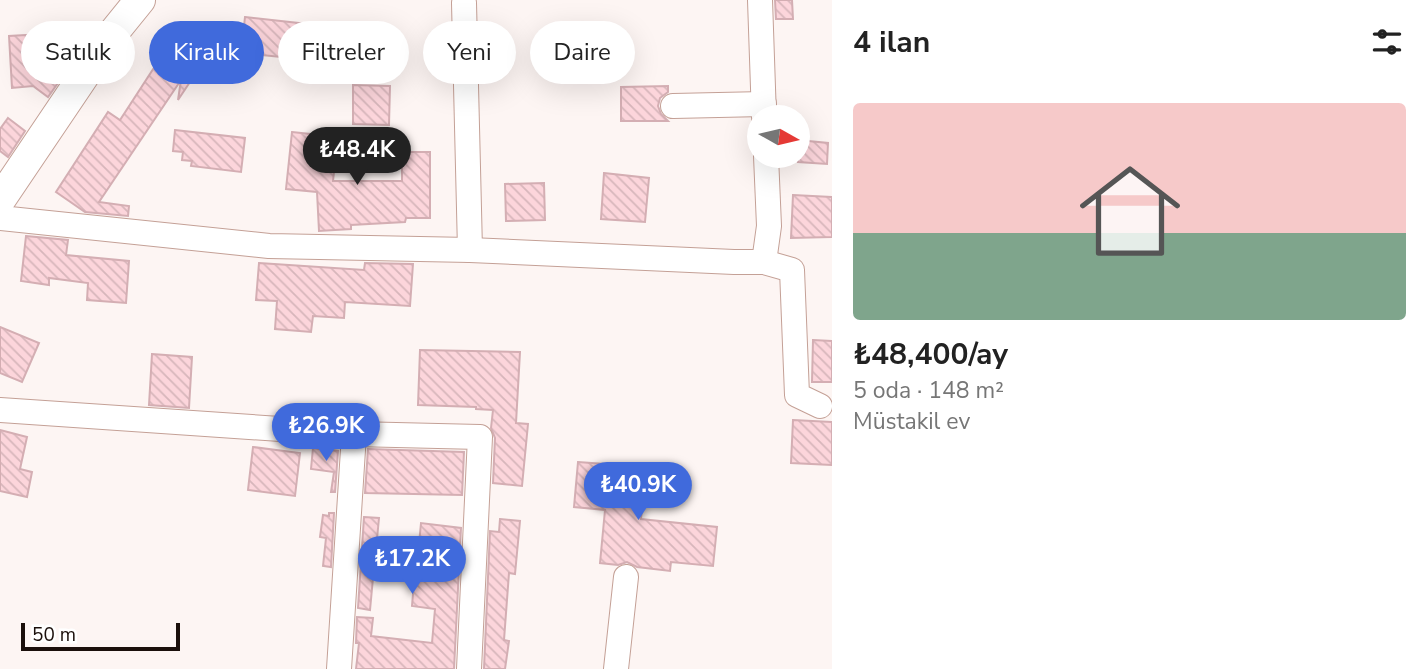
<!DOCTYPE html>
<html lang="tr">
<head>
<meta charset="utf-8">
<style>
  body { margin:0; font-family:"Nunito Sans",sans-serif; background:#f6f6f6; color:#222; height:100vh; display:flex; flex-direction:column; font-size:26px; white-space:nowrap }
  * { box-sizing:border-box; margin:0 }
  p { font-size:23px; color:#767676 }
  .icon { flex:none; width:38px; height:38px; fill:none; stroke:currentColor; stroke-width:2; stroke-linecap:round; stroke-linejoin:round }
  .map { position:relative; flex:1; overflow:hidden }
  .sheet { display:flex; flex-direction:column; background:#fff; width:595px }
  .sheet>* { flex:none }
  .guide { position:absolute; left:21px; top:21px; width:665px; height:63px; display:flex; gap:14px }
  .needle { width:46px; rotate:98deg }
  .controls { position:absolute; left:747px; top:105px; display:grid; gap:14px }
  .controls a { display:grid; place-items:center; width:63px; height:63px; border-radius:50%; background:#fff; box-shadow:0 7px 28px #0002; font-size:35px }
  .scale { position:absolute; left:21px; bottom:18px; width:159px; box-sizing:border-box; padding-left:7px; border:4px solid #1b0f0b; border-top:0; font-size:19px; line-height:24px; white-space:nowrap; color:#1b0f0b; -webkit-text-stroke:5px #fff; paint-order:stroke }
  .price { position:absolute; translate:-50% -60px; padding:0 16px; border-radius:24px; background:#406adc; color:#fff; font-size:23px; line-height:46px; filter:drop-shadow(0 2px 4px #0008) }
  .price::after { content:''; position:absolute; left:50%; top:42px; width:21px; height:16px; margin-left:-10px; background:inherit; clip-path:polygon(0 0,100% 0,50% 100%) }
  .price.on { background:#222; color:#fff }
  ul { padding:0; list-style:none }
  li { display:grid; align-content:center; gap:14px; height:371px; padding:0 21px }
  li+li { border-top:2px solid #e0e0e0 }
  li span { display:grid; place-items:center; height:217px; border-radius:7px; color:#555 }
  li>.icon { margin-inline-start:auto }
  span .icon { width:126px; height:126px; fill:#fffc; stroke-width:1 }
  li b { font-size:30px }
  h2 { display:flex; justify-content:space-between; align-items:center; height:84px; padding:0 21px; font-size:30px }
  .tag { padding:0 24px; border-radius:32px; background:#fff; box-shadow:0 7px 28px #0002; font-size:24px; line-height:63px }
  .tag.on { background:#406adc; color:#fff }
  main { display:flex; flex:1; min-height:0 }
  .map>svg:first-child { display:block }
</style>
</head>
<body>
<main>
<div class="map">
<svg width="832" height="669" viewBox="0 0 832 669">
  <defs>
    <pattern id="building-back-hatch" width="6" height="6" patternUnits="userSpaceOnUse" patternTransform="scale(1.75)"><rect width="6" height="6" fill="#fcd5db"/><path d="M-1 5l2 2M0 0l6 6M5-1l2 2" fill="none" stroke="#d7b6bb"/></pattern>
  </defs>
  <rect width="100%" height="100%" fill="#fdf5f3"/>
  <g fill="url(#building-back-hatch)" stroke="#d4aeb3" stroke-width="2">
    <path d="M 775,0 L 792,0 L 793,19 L 776,19 Z"/>
    <path d="M 245,17 L 343,28 L 340,63 L 241,53 Z"/>
    <path d="M 43,34 L 45,69 L 60,80 L 48,97 L 33,86 L 12,88 L 9,36 Z"/>
    <path d="M 172,40 L 216,43 L 178,100 L 181,80 L 99,202 L 129,206 L 128,216 L 85,212 L 56,192 L 108,112 L 120,120 Z"/>
    <rect x="343" y="65" width="17" height="16"/>
    <path d="M 353,85 L 390,86 L 389,125 L 353,124 Z"/>
    <path d="M 668,86 L 668,92 L 660,98 L 658,106 L 661,114 L 668,121 L 621,121 L 621,87 Z"/>
    <path d="M 8,118 L 25,131 L 8,157 L 0,151 L 0,129 Z"/>
    <path d="M 175,130 L 245,138 L 241,172 L 191,166 L 192,161 L 182,160 L 183,152 L 173,151 Z"/>
    <path d="M 292,132 L 338,137 L 333,181 L 402,181 L 402,152 L 430,152 L 430,218 L 406,218 L 405,222 L 351,225 L 351,229 L 319,231 L 317,192 L 286,189 Z"/>
    <path d="M 798,140 L 828,143 L 827,164 L 798,162 Z"/>
    <path d="M 604,173 L 649,178 L 645,222 L 601,219 Z"/>
    <path d="M 544,183 L 545,220 L 506,221 L 505,184 Z"/>
    <path d="M 793,195 L 832,197 L 832,237 L 791,238 Z"/>
    <path d="M 26,236 L 68,240 L 66,255 L 129,261 L 126,303 L 87,300 L 88,283 L 49,278 L 49,285 L 21,281 Z"/>
    <path d="M 259,263 L 364,270 L 365,263 L 413,264 L 410,306 L 345,302 L 344,318 L 313,316 L 311,332 L 275,329 L 277,301 L 256,300 Z"/>
    <path d="M 0,327 L 39,343 L 22,382 L 0,373 Z"/>
    <path d="M 813,340 L 832,341 L 832,382 L 812,382 Z"/>
    <path d="M 420,350 L 520,352 L 516,423 L 528,424 L 522,486 L 493,483 L 495,438 L 491,428 L 493,410 L 476,409 L 476,407 L 418,405 Z"/>
    <path d="M 152,354 L 192,357 L 189,408 L 149,405 Z"/>
    <path d="M 793,420 L 832,422 L 832,465 L 791,463 Z"/>
    <path d="M 0,430 L 27,437 L 20,469 L 32,472 L 27,497 L 0,491 Z"/>
    <path d="M 253,447 L 300,453 L 295,496 L 248,490 Z"/>
    <path d="M 313,448 L 338,451 L 335,492 L 331,492 L 334,472 L 311,469 Z"/>
    <path d="M 368,449 L 464,452 L 462,495 L 365,493 Z"/>
    <path d="M 578,462 L 646,467 L 641,519 L 717,527 L 713,566 L 671,562 L 670,571 L 637,567 L 627,562 L 618,565 L 600,563 L 605,510 L 574,507 Z"/>
    <path d="M 329,513 L 334,513 L 331,567 L 323,566 L 326,538 L 320,537 L 323,515 L 329,516 Z"/>
    <path d="M 364,517 L 379,518 L 377,539 L 419,544 L 421,523 L 461,528 L 454,669 L 356,669 L 359,643 L 356,643 L 357,617 L 373,618 L 371,636 L 432,643 L 435,609 L 412,606 L 414,582 L 373,578 L 370,610 L 358,608 Z"/>
    <path d="M 500,519 L 520,521 L 515,574 L 509,573 L 504,640 L 509,641 L 505,669 L 484,669 L 490,531 L 499,532 Z"/>
  </g>
  <g fill="none" stroke-linecap="round" stroke-linejoin="round">
    <defs>
      <g id="minor">
        <path d="M 760,0 L 764,117"/>
        <path d="M 464,3 L 470,250"/>
        <path d="M 673,106 L 764,104"/>
        <path d="M 0,218 L 269,246 L 470,250 L 734,262 L 764,262 L 769,226 L 766,156"/>
        <path d="M 764,262 L 792,270 L 797,395 L 820,406"/>
        <path d="M 0,410 L 354,434 L 480,437 L 469,669"/>
        <path d="M 339,669 L 354,434"/>
        <path d="M 616,669 L 626,577"/>
      </g>
      <path id="major" d="M 0,200 L 110,37 L 140,0"/>
    </defs>
    <use href="#minor" stroke="#c4a096" stroke-width="26"/>
    <use href="#major" stroke="#c4a096" stroke-width="32"/>
    <use href="#minor" stroke="#fff" stroke-width="24"/>
    <use href="#major" stroke="#fff" stroke-width="30"/>
  </g>
</svg>
<div class="controls">
<a><svg class="needle" viewBox="-14 -14 28 28"><path d="M0-13l5 13h-10z" fill="#e53935"/><path d="M0 13l5-13h-10z" fill="#767676"/></svg></a>
</div>
<div class="scale">50 m</div>
<b class="price on" style="left:357px;top:187px">₺48.4K</b>
<b class="price" style="left:326px;top:463px">₺26.9K</b>
<b class="price" style="left:638px;top:522px">₺40.9K</b>
<b class="price" style="left:412px;top:596px">₺17.2K</b>
<div class="guide">
<a class="tag">Satılık</a>
<a class="tag on">Kiralık</a>
<a class="tag">Filtreler</a>
<a class="tag">Yeni</a>
<a class="tag">Daire</a>
</div>
</div>
<section class="sheet">
<h2>4 ilan<svg class="icon" aria-label="filters" viewBox="0 0 24 24"><path d="M4 7h16M4 17h16"/><circle cx="9" cy="7" r="2"/><circle cx="15" cy="17" r="2"/></svg></h2>
<ul>
<li><span style="background:linear-gradient(#f6c9c9 60%,#7fa58c 0)"><svg class="icon" aria-label="home" viewBox="0 0 24 24"><path d="M3 11l9-7 9 7M6 9v11h12V9"/></svg></span><div><b>₺48,400/ay</b><p>5 oda · 148 m²</p><p>Müstakil ev</p></div></li>
</ul>
</section>
</main>
</body>
</html>
